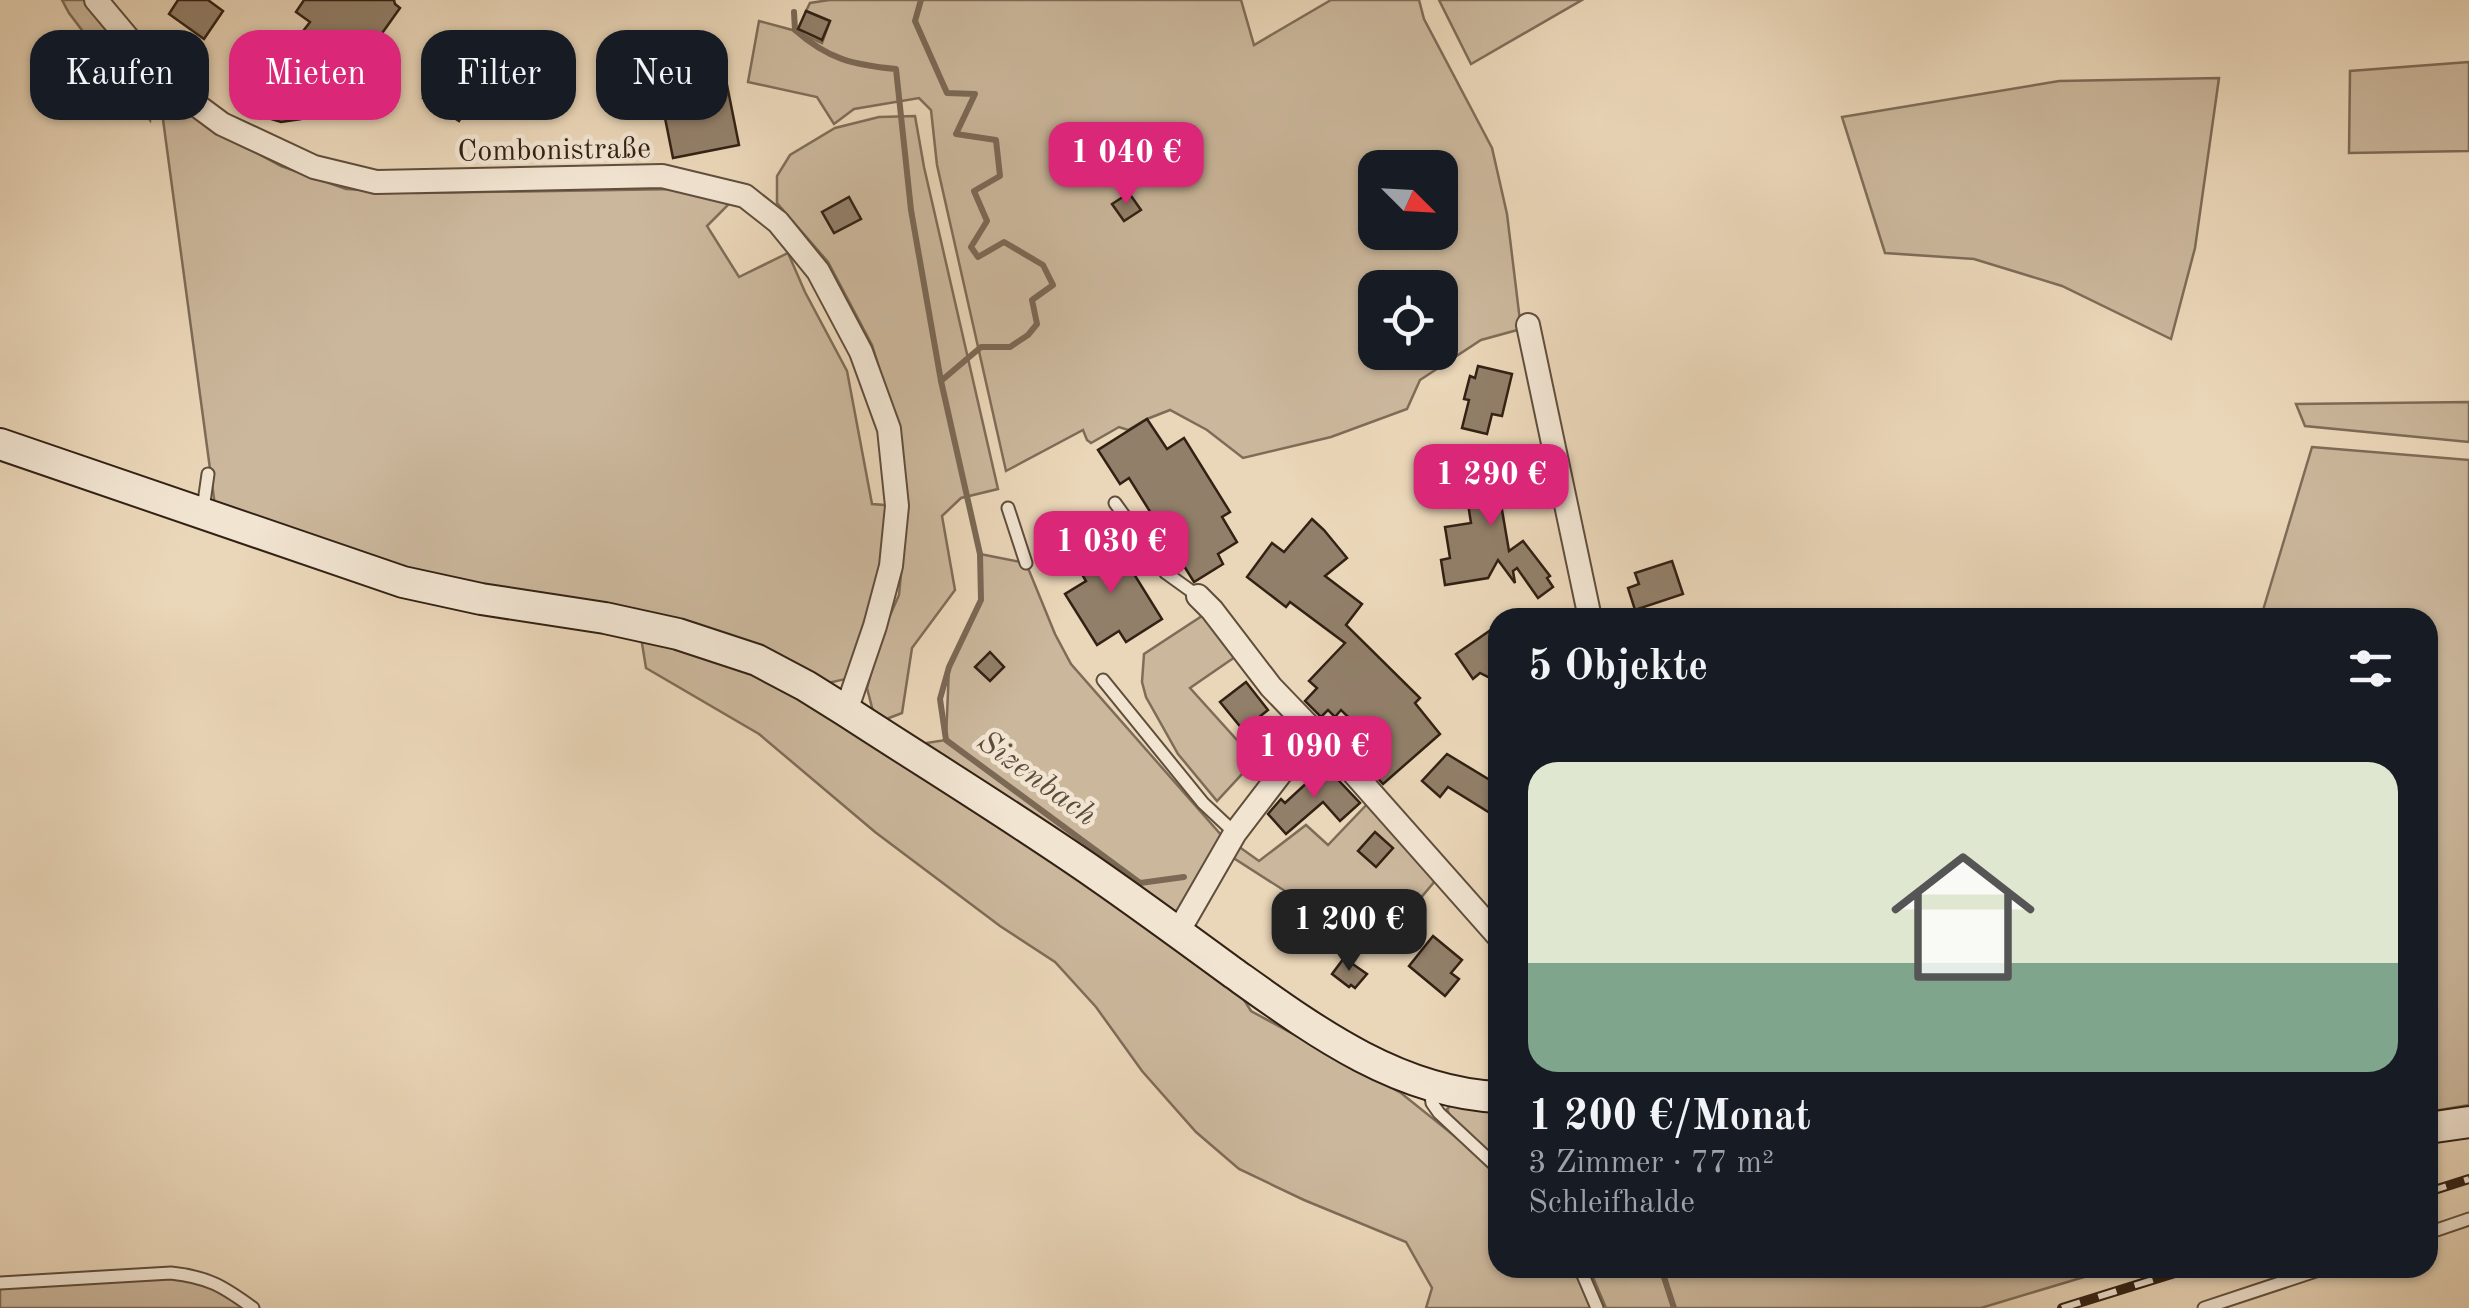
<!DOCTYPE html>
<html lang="de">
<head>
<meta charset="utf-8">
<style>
  body { margin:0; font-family:"Old Standard TT",serif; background:#242831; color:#f1f3f6; height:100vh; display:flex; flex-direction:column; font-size:38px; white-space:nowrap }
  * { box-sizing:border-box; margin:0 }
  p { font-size:32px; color:#9ea1a6 }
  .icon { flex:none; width:55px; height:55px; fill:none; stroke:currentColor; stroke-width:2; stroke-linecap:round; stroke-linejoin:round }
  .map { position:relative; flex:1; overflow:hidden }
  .side { position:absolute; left:1488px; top:608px; width:950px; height:670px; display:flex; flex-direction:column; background:#171b24; border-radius:30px; box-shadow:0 2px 8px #0004 }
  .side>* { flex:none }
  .guide { position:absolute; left:30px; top:30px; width:950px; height:90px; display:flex; gap:20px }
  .needle { width:65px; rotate:114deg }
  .tools { position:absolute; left:1358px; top:150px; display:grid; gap:20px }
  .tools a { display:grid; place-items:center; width:100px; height:100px; border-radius:20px; background:#171b24; box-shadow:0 2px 8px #0004; font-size:50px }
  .price { position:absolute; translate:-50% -85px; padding:0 22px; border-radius:20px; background:#db2777; color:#fff; font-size:32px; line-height:65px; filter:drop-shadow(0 2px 5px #0008) }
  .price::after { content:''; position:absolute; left:50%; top:60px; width:30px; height:22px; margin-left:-15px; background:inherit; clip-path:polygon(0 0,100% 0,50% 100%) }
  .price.selected { background:#222; color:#fff }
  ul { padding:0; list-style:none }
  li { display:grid; align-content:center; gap:20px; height:530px; padding:0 40px }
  li span { display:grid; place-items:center; height:310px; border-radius:30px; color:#555 }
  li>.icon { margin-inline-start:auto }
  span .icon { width:180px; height:180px; fill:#fffc; stroke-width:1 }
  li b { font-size:42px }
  h2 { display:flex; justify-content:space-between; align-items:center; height:120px; padding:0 40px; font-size:42px }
  .tag { padding:0 35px; border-radius:30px; background:#171b24; box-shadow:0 2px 8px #0004; font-size:35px; line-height:90px }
  .tag.selected { background:#db2777; color:#fff }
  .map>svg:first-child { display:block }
</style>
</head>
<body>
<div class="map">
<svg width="2469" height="1308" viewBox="0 0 2469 1308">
  <rect width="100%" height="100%" fill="#ead6b8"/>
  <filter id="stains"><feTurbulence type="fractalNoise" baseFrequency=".002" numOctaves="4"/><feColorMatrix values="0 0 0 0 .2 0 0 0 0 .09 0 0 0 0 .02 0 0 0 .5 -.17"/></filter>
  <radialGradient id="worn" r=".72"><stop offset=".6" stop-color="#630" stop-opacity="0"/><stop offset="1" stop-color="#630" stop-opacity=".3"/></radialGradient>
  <g fill="#cbb79c" stroke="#7e6c58" stroke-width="2.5" fill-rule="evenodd">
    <path d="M 62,0 L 87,0 L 152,80 L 150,120 L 69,13 Z"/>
    <path d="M 829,0 L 1241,0 L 1254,45 L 1331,0 L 1419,0 L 1424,19 L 1492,148 L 1507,214 L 1521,329 L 1481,340 L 1420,380 L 1407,409 L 1331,437 L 1243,458 L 1207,430 L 1170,410 L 1147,419 L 1128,430 L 1119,427 L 1091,443 L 1087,440 L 1083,430 L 1006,471 L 937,165 L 931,110 L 919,98 L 854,109 L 834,124 L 817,97 L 748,82 L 759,21 L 796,31 L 822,43 L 830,21 L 806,11 L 810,3 ZM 1375,168 L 1440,168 L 1440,232 L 1375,232 ZM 1375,288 L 1440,288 L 1440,352 L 1375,352 Z"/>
    <path d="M 1439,0 L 1582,0 L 1471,64 Z"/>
    <path d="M 2469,62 L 2469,151 L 2349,153 L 2350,71 Z"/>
    <path d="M 2219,78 L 2195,248 L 2171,339 L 2062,286 L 1974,259 L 1885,253 L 1842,117 L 2059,81 Z"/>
    <path d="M 176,99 L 215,130 L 281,166 L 346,189 L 418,193 L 680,189 L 730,203 L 707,226 L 739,277 L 788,253 L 805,292 L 847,371 L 872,504 L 897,506 L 891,566 L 846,679 L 819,685 L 380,565 L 215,506 L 162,112 L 169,100 Z"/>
    <path d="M 915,116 L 924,167 L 998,489 L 961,498 L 942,516 L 955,590 L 912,648 L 902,713 L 876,723 L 867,688 L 881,636 L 899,595 L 908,502 L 896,423 L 872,345 L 828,262 L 777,203 L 777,176 L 790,155 L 835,128 L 879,117 Z"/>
    <path d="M 2469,402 L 2469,442 L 2305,426 L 2296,404 Z"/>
    <path d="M 2312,447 L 2469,460 L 2469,1105 L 2428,1112 L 2428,618 L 2261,617 Z"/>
    <path d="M 980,554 L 1026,563 L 1055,634 L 1071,664 L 1222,836 L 1178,932 L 901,747 L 946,740 L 949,667 L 981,600 Z"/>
    <path d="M 1205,614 L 1235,657 L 1190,688 L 1255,760 L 1217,801 L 1178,754 L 1146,697 L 1142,682 L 1144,654 Z"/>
    <path d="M 640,631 L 754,667 L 842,718 L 1232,981 L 1251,1011 L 1401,1093 L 1497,1170 L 1498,1268 L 1580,1268 L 1597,1308 L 1426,1308 L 1432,1288 L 1406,1242 L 1304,1200 L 1239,1169 L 1196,1132 L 1142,1071 L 1096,1007 L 1055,962 L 1000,926 L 875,832 L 759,734 L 646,668 Z"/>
    <path d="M 1372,799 L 1440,875 L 1377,950 L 1232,857 L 1238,846 L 1259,861 L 1306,825 L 1328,845 Z"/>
    <path d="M 1453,1103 L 1497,1108 L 1497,1158 L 1453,1124 L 1447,1109 Z"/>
    <path d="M 1589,1268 L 2114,1268 L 1981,1308 L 1606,1308 Z"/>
    <path d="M 198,1276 L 253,1308 L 0,1308 L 0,1285 Z"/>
  </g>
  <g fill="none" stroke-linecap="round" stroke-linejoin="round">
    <g stroke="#7b6855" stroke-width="6">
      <path d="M 921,0 L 915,21 L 947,93 L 975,94 L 956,134 L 996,140 L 1000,176 L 974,191 L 987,221 L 971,247 L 978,257 L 1004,242 L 1043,265 L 1053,285 L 1032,300 L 1037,324 L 1028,335 L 1010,347 L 981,347 L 941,381 L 980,554 L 981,600 L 949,667 L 940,699 L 946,740 L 1140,883 L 1184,877"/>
      <path d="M 794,12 L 795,30 C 828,59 853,65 896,69 L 911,210 L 941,381"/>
      <path d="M 1661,1268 L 1674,1308"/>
    </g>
  </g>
  <g fill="#927f69" stroke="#322114" stroke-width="2.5">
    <path d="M 178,0 L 208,0 L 223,11 L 204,39 L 169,14 Z"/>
    <path d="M 304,0 L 394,0 L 395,4 L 400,8 L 363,60 L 345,73 L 338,68 L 328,83 L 320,77 L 314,104 L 309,113 L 301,119 L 281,122 L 271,119 L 258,103 L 256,93 L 258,83 L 269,68 L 278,64 L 310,22 L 296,12 Z"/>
    <path d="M 806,11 L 830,21 L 822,40 L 798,29 Z"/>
    <path d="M 432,84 L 468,106 L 459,121 L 423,98 Z"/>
    <path d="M 727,85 L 739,145 L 673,158 L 661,98 Z"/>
    <path d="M 1129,193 L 1141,210 L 1124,221 L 1112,204 Z"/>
    <path d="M 849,197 L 861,219 L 834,233 L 822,212 Z"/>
    <path d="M 1478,366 L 1512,374 L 1502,416 L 1492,414 L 1487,434 L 1462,428 L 1469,400 L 1464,399 L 1470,376 L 1475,378 Z"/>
    <path d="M 1147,419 L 1167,449 L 1184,438 L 1230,512 L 1222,517 L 1237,542 L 1218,554 L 1223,564 L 1194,582 L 1129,478 L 1120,484 L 1098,450 Z"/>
    <path d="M 1501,459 L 1501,463 L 1529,459 L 1532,484 L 1517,486 L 1507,503 L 1501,504 L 1509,551 L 1523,541 L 1550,576 L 1547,578 L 1553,587 L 1538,598 L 1517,568 L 1513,571 L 1515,583 L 1498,560 L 1488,578 L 1445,585 L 1441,560 L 1450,558 L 1445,527 L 1471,523 L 1462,465 Z"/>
    <path d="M 1312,519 L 1324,530 L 1347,558 L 1325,576 L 1362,604 L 1346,625 L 1420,698 L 1415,703 L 1440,734 L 1383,784 L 1358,756 L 1373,741 L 1341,710 L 1335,717 L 1328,710 L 1321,717 L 1305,701 L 1317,688 L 1309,681 L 1345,643 L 1290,602 L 1286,607 L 1247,577 L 1272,543 L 1284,552 Z"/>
    <path d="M 1111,537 L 1162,619 L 1126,642 L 1119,631 L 1097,645 L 1065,594 L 1086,581 L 1074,561 Z"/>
    <path d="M 1672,561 L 1683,594 L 1635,610 L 1628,588 L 1639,584 L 1635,573 Z"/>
    <path d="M 1498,625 L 1498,682 L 1480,673 L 1473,679 L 1456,654 Z"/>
    <path d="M 990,652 L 1004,667 L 990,681 L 975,667 Z"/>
    <path d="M 1246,682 L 1268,710 L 1243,730 L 1220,702 Z"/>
    <path d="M 1447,754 L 1498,785 L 1498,818 L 1448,787 L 1440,797 L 1422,781 Z"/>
    <path d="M 1325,766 L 1360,803 L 1340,821 L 1323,802 L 1286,834 L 1268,814 L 1281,799 L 1285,803 Z"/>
    <path d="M 1375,832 L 1393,848 L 1376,867 L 1358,851 Z"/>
    <path d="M 1433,936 L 1462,960 L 1451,973 L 1459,979 L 1445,996 L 1409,966 Z"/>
    <path d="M 1344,958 L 1367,974 L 1355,988 L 1351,985 L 1349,987 L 1332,974 Z"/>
  </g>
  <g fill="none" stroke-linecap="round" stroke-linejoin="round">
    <defs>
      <g id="service">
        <path d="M 1115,503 L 1166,573 L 1198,596"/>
        <path d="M 1008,508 L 1026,563"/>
        <path d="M 203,509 L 208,474"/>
        <path d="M 1103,680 L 1203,803 L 1235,833"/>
        <path d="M 1430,1090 L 1432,1103 L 1439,1113 L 1498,1168"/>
        <path d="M 2428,1233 L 2469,1219"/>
        <path d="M 1580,1268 L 1597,1308"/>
        <path d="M 0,1283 L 171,1273 C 208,1277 223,1286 253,1308"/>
        <path d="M 2204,1308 L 2325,1268"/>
      </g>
      <g id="minor">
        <path d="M 96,0 L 164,81 L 222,124 L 314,167 L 376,182 L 662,176 L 745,196 L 778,222 L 818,271 L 861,352 L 889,429 L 897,506 L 891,566 L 875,626 L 846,711"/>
        <path d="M 1528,325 L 1590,618"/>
        <path d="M 1198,596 L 1212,610 L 1271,687 L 1350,769 L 1498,936"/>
        <path d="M 1178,932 L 1235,833 L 1313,731"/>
      </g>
      <g id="secondary">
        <path d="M 0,444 L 403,582 L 481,599 L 605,618 L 678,634 L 757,660 L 806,686 L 846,711 C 929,765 1014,817 1096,874 C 1142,906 1187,939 1232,972 C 1312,1029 1396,1092 1498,1097"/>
        <path d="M 2428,1128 L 2469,1122"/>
      </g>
    </defs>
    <use href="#service" stroke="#604e3d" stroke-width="15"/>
    <use href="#minor" stroke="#604e3d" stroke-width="26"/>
    <use href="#secondary" stroke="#322114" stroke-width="34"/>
    <use href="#service" stroke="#f1e4d1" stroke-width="11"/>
    <use href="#minor" stroke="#f1e4d1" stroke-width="22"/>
    <use href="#secondary" stroke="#f1e4d1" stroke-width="30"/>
    <defs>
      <g id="rail">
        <path d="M 2428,1192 L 2469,1179"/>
        <path d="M 2062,1308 L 2191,1268"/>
      </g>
    </defs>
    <use href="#rail" stroke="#322114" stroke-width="10"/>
    <use href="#rail" stroke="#f1e4d1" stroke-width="6" stroke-dasharray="19" stroke-linecap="butt"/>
  </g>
  <g text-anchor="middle" stroke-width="9" stroke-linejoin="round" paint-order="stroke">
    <g font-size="30" fill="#322114" stroke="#f1e4d1">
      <text transform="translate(554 149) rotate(-1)" y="10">Combonistraße</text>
    </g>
    <g font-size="32" font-style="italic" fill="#5c4b3a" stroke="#f1e4d1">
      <text transform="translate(1038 777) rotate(36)" y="11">Sizenbach</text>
    </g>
  </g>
  <rect width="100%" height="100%" filter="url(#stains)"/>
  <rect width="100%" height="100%" fill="url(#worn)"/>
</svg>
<div class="tools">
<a><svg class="needle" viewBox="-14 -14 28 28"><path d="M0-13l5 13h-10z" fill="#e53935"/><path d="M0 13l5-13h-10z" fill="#9ea1a6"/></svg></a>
<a><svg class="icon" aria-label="locate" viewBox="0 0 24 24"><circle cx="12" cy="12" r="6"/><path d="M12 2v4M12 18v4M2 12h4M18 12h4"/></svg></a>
</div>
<b class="price" style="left:1126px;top:207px">1 040 €</b>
<b class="price" style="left:1491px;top:529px">1 290 €</b>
<b class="price" style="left:1111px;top:596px">1 030 €</b>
<b class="price" style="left:1314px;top:801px">1 090 €</b>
<b class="price selected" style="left:1349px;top:974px">1 200 €</b>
<div class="guide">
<a class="tag">Kaufen</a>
<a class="tag selected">Mieten</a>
<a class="tag">Filter</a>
<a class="tag">Neu</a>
</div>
<section class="side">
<h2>5 Objekte<svg class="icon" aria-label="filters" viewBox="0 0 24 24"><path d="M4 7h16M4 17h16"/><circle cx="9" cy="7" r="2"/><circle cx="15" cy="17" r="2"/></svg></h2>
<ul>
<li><span style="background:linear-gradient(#dfe7d0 65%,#7fa58c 0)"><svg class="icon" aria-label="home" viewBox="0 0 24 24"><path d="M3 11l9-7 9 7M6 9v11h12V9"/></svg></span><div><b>1 200 €/Monat</b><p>3 Zimmer · 77 m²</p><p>Schleifhalde</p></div></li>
</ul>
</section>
</div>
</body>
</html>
